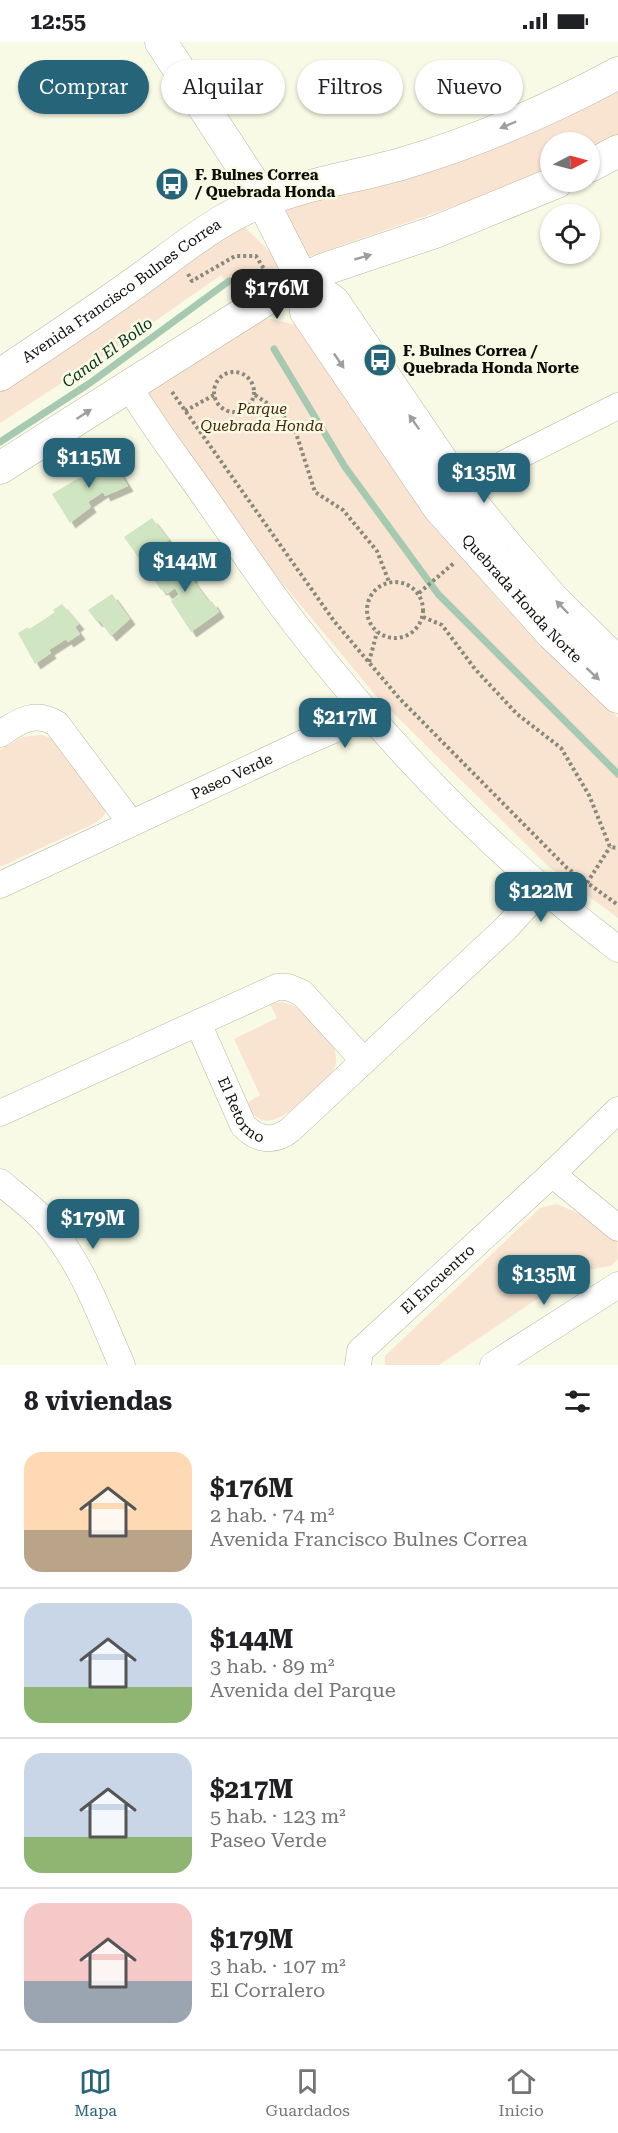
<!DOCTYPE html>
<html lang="es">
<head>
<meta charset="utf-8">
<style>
  body { margin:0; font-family:"Roboto Serif",serif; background:#f2f2f2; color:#202124; height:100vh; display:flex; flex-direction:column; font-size:22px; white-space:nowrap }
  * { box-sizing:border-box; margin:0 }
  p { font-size:20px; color:#757577 }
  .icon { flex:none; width:33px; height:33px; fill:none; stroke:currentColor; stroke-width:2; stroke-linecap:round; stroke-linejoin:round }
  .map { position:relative; height:1323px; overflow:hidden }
  .panel { display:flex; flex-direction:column; background:#fff; flex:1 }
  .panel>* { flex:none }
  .guide { position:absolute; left:18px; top:18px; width:582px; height:54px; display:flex; gap:12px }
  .needle { width:39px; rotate:84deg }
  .controls { position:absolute; left:540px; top:90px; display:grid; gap:12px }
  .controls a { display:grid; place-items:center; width:60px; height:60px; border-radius:50%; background:#fff; box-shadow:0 2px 4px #0004; font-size:30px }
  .price { position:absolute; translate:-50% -51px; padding:0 14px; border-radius:12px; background:#256479; color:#fff; font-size:20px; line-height:39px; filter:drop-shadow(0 2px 3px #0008) }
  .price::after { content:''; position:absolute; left:50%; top:36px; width:18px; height:14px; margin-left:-9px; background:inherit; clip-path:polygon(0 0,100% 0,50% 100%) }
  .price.on { background:#222; color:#fff }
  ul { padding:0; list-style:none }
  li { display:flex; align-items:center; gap:18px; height:150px; padding:0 24px }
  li+li { border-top:2px solid #e0e0e0 }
  li span { display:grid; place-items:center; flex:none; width:168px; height:120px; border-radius:18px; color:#555 }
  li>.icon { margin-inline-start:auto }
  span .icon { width:72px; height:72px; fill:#fffc; stroke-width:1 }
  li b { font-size:26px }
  h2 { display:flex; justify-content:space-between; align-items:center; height:72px; padding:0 24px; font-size:26px }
  .chip { padding:0 21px; border-radius:27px; background:#fff; box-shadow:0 2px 4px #0004; font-size:21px; line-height:54px }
  .chip.on { background:#256479; color:#fff }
  .status { display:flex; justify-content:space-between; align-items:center; height:42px; padding:0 30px; background:#fff; direction:ltr }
  .status svg { height:16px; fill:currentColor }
  .tabs { display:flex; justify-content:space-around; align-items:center; height:84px; border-top:2px solid #e0e0e0; background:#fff; font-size:16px; color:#757577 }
  .tabs a { display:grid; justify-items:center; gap:3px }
  .tabs .on { color:#256479 }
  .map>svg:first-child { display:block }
</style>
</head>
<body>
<div class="status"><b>12:55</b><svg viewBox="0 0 49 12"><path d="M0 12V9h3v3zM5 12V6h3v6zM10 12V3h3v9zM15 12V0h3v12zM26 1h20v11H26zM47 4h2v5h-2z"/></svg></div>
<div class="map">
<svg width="618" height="1323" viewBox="0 0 618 1323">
  <defs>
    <filter id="shadow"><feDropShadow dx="5.5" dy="5.5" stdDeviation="0" flood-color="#0004"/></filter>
  </defs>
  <rect width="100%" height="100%" fill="#f9fae5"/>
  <g fill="#f9e4d2">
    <path d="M 618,45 L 618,99 L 590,112 L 590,100 L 550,100 L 550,127 L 503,147 L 308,215 L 282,163 Z"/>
    <path d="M 242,182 L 282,222 L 235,254 L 221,233 L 128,298 L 0,381 L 0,337 Z"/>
    <path d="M 263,275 L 296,283 L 406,446 L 500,560 L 618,676 L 618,876 L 549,825 L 377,655 L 269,525 L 145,351 Z"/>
    <path d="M 42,693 L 54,697 L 106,767 C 105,776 98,779 91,783 L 0,825 L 0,708 L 22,695 Z"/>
    <path d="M 282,960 C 298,963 305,972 316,983 C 325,992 337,1003 336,1018 C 336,1033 319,1043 309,1053 C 292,1068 261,1098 247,1061 L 260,1053 L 234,997 L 277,976 L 270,962 Z"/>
    <path d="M 557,1162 L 584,1174 L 617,1199 L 618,1217 L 611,1224 L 587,1228 L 534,1259 L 439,1323 L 385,1323 L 385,1314 L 540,1166 Z"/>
  </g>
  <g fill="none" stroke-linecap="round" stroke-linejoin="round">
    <g stroke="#a6cab1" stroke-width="7">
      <path d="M 274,307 L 345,425 L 438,552 L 618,732"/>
      <path d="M 0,400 L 90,341 L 229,239"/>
    </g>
  </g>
  <g fill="#d0e5c2" filter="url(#shadow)">
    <path d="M 110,414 L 128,444 L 105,454 L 103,450 L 88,460 L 91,465 L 70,481 L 52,452 L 102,422 L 101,420 Z"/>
    <path d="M 152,476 L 169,498 L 140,518 L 124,495 Z"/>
    <path d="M 179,512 L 188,525 L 187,527 L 193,535 L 191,536 L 210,561 L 212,559 L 219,570 L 191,590 L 171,559 L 179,553 L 175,546 L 167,552 L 163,547 L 161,548 L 150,532 Z"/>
    <path d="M 112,552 L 130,577 L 111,594 L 99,578 L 97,580 L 88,568 Z"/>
    <path d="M 62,562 L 79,582 L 75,585 L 80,592 L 68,600 L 66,597 L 49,608 L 51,611 L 35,622 L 18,591 L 28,585 L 29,587 L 42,579 L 55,570 L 53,568 Z"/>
  </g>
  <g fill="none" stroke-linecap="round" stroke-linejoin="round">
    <defs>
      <g id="minor">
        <path d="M 128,343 C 154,387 187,428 216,471 C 242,508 267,546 295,582 C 388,703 496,815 618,907"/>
        <path d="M 449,460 L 505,421 L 618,364"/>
        <path d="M 0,692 C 19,679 35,668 57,682 L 131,781"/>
        <path id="s1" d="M 0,843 L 301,702 L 352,680 L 367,671"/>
        <path id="s2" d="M 198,981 L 243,1083 C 256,1098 274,1101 290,1088 L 506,886 L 543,846"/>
        <path d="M 0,1071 L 277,945 L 288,945 L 302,951 L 364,1019"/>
        <path d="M 552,1132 L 618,1186"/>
        <path d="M 0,1140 C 19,1156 40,1171 55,1191 C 85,1229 102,1278 122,1323"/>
        <path id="s3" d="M 358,1323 L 360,1309 L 552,1132 L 618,1068"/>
        <path d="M 493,1323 L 618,1243"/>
      </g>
      <g id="tertiary">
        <path id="s4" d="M 161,0 L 255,144 L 302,237 L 306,270 L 439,466 L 552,592 L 618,655"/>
        <path d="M 590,124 L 618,109"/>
        <path d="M 302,237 L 334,260 L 463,450 L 508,505 L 554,558 L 618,621"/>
        <path id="s5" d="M 0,333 C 46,302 93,271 139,238 C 178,210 215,178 261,160 C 305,142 355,135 401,122 C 476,100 549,68 618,31"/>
        <path d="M 0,426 L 287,244 L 322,228 L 435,190 L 557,140"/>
      </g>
    </defs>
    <use href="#minor" stroke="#b7b8a4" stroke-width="27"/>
    <use href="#tertiary" stroke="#b7b8a4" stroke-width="33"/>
    <g stroke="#89897b" stroke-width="4" stroke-dasharray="3 3" stroke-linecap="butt">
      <path d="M 188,232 L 192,239 L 235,214 L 256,214 L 264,227"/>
      <circle cx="234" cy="350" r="20"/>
      <path d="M 172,350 L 334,579 L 399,656 L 567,826 L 618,863"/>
      <path d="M 255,353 L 279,369 L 295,388 L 315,450 L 343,468 L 377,509 L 389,540"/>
      <path d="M 185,369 L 214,353"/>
      <circle cx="395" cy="568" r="28"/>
      <path d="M 419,551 L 454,521"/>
      <path d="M 423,575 L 442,583 L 475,627 L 517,672 L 561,706 L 589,753 L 610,805 L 618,806"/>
      <path d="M 369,620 L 377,590"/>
      <path d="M 587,841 L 610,805"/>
    </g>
    <use href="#minor" stroke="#fff" stroke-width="26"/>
    <use href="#tertiary" stroke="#fff" stroke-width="32"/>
  </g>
  <defs><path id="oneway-solid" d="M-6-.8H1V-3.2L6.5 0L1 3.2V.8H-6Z" transform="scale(1.5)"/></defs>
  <g fill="#9e9e9c">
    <use href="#oneway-solid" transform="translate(508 83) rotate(157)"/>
    <use href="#oneway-solid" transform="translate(363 215) rotate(-16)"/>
    <use href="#oneway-solid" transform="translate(339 319) rotate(56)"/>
    <use href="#oneway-solid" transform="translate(84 372) rotate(-33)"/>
    <use href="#oneway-solid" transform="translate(414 380) rotate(-125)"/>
    <use href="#oneway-solid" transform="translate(562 565) rotate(-134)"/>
    <use href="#oneway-solid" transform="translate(593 632) rotate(43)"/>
  </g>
  <defs>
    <symbol id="bus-disc" viewBox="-11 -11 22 22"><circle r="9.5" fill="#256479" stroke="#f9fae5"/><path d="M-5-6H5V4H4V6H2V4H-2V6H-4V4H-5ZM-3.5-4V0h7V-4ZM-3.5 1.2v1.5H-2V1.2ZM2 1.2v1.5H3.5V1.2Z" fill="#fff"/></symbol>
  </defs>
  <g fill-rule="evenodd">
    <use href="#bus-disc" x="153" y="123" width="38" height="38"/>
    <use href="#bus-disc" x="361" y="299" width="38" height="38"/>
  </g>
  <g text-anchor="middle" stroke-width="5" stroke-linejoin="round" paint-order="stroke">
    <g font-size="15" font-weight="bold" fill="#0d0d07" stroke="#f9fae5" text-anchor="start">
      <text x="195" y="138">F. Bulnes Correa<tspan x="195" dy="17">/ Quebrada Honda</tspan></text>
      <text x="403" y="314">F. Bulnes Correa /<tspan x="403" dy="17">Quebrada Honda Norte</tspan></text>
    </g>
    <g font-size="15" fill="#0d0d07" stroke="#f9fae5">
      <text dy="5" stroke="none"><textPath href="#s5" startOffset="148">Avenida Francisco Bulnes Correa</textPath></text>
      <text dy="5" stroke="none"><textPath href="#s4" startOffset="669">Quebrada Honda Norte</textPath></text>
      <text dy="5" stroke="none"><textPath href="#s1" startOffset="256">Paseo Verde</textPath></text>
      <text dy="5" stroke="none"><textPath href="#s2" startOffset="98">El Retorno</textPath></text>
      <text dy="5" stroke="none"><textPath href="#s3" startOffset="120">El Encuentro</textPath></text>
    </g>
    <g font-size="15" font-style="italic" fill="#442602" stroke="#f9fae5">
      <text x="262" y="372">Parque<tspan x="262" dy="17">Quebrada Honda</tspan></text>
    </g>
    <g font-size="16" font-style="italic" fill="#04331b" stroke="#f9fae5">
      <text transform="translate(107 310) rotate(-36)" y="6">Canal El Bollo</text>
    </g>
  </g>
</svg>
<div class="controls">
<a><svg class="needle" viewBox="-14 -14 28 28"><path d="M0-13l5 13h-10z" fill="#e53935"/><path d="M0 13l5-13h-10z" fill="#757577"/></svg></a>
<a><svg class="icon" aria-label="locate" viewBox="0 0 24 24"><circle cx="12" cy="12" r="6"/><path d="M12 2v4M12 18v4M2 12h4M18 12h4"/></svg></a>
</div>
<b class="price on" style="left:277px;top:278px">$176M</b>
<b class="price" style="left:89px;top:447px">$115M</b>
<b class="price" style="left:484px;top:462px">$135M</b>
<b class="price" style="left:185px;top:551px">$144M</b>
<b class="price" style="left:345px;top:707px">$217M</b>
<b class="price" style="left:541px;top:881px">$122M</b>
<b class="price" style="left:93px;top:1208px">$179M</b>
<b class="price" style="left:544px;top:1264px">$135M</b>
<div class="guide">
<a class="chip on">Comprar</a>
<a class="chip">Alquilar</a>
<a class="chip">Filtros</a>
<a class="chip">Nuevo</a>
</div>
</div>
<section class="panel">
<h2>8 viviendas<svg class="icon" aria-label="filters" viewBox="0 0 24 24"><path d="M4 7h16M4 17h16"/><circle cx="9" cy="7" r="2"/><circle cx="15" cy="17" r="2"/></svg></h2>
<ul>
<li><span style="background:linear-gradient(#ffd9b3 65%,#b9a48a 0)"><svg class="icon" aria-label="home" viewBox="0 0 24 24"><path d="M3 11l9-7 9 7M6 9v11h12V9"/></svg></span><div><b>$176M</b><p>2 hab. · 74 m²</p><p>Avenida Francisco Bulnes Correa</p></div></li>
<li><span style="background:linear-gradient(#c9d6e8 70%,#8fb573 0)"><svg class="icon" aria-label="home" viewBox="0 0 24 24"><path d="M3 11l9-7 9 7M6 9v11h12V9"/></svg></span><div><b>$144M</b><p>3 hab. · 89 m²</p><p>Avenida del Parque</p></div></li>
<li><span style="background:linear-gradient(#c9d6e8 70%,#8fb573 0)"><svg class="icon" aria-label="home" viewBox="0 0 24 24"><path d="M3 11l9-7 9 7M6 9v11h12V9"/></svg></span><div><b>$217M</b><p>5 hab. · 123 m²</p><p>Paseo Verde</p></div></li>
<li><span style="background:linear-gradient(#f6c9c9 65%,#9aa5b1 0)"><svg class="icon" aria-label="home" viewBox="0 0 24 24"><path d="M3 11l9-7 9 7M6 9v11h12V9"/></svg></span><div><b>$179M</b><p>3 hab. · 107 m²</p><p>El Corralero</p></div></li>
</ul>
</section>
<nav class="tabs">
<a class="on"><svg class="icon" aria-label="map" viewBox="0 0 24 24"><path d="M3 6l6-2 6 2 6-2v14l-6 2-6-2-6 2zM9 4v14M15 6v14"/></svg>Mapa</a>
<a><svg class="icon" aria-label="saved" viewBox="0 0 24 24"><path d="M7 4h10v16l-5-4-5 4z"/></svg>Guardados</a>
<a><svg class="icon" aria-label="home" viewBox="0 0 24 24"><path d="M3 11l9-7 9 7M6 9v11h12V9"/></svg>Inicio</a>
</nav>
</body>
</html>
